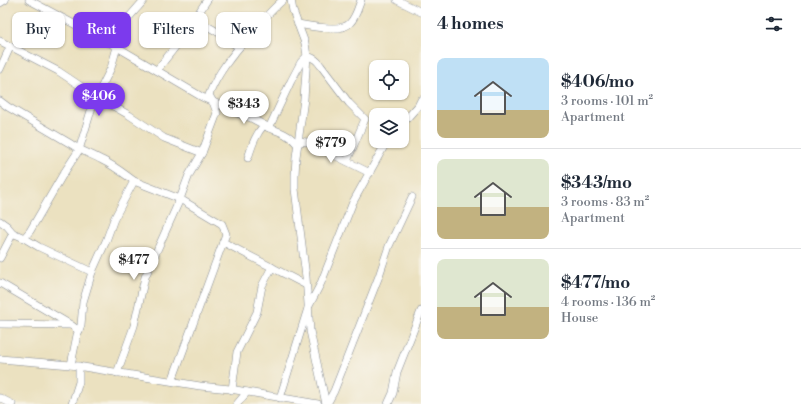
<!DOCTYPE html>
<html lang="en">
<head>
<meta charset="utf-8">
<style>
  body { margin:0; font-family:"Libre Bodoni",serif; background:#f6f6f7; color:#1f2937; height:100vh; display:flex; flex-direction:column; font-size:15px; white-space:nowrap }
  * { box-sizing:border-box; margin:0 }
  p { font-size:13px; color:#747a83 }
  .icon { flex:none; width:22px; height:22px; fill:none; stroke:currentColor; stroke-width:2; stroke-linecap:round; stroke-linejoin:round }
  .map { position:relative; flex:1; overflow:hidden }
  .panel { display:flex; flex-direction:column; background:#fff; width:380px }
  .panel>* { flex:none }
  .banner { position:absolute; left:12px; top:12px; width:349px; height:36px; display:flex; gap:8px }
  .controls { position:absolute; left:369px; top:60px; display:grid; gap:8px }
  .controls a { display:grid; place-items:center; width:40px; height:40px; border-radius:8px; background:#fff; box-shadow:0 1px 3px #0004; font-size:20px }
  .price { position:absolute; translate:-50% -34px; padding:0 9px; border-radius:14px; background:#fff; color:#222; font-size:13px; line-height:26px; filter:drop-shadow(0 1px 2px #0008) }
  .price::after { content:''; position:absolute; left:50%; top:24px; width:12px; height:9px; margin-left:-6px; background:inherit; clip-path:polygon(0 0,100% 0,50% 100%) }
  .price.selected { background:#7c3aed; color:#fff }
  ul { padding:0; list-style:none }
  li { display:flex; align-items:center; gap:12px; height:100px; padding:0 16px }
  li+li { border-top:1px solid #e0e1e3 }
  li span { display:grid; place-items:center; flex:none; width:112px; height:80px; border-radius:8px; color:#555 }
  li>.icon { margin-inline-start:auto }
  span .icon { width:48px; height:48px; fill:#fffc; stroke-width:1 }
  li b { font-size:17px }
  h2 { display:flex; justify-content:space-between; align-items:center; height:48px; padding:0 16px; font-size:17px }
  .pill { padding:0 14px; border-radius:8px; background:#fff; box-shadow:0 1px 3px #0004; font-size:14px; line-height:36px }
  .pill.selected { background:#7c3aed; color:#fff }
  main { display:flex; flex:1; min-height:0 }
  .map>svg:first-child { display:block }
</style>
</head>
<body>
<main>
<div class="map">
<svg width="421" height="404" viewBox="0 0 421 404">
  <rect width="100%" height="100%" fill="#f7f3e8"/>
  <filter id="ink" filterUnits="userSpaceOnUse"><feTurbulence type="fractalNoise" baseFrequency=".025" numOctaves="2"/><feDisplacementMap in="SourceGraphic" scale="8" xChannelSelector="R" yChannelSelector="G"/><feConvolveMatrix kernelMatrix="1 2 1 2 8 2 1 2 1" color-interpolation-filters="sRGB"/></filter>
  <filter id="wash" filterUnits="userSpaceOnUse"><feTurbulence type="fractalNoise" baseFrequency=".012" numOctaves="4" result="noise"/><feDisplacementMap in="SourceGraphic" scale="16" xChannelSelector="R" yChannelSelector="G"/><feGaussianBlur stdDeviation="0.9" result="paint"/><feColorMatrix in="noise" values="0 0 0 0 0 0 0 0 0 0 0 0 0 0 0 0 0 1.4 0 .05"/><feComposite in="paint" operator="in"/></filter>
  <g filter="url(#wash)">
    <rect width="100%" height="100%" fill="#ebe1c0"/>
  </g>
  <g filter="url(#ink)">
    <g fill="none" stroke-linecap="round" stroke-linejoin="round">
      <defs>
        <g id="minor">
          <path d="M 144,0 C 133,14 115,28 117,47 L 202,97 L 213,102 L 228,108 L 239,114 L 251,118 L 264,125 C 255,135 252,146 248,158"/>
          <path d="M 291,0 L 293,11 L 305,43 L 307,56 L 304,99 L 296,157 L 295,175 L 295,189 L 306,277 L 310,331 L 326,404"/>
          <path d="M 397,0 L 421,12"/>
          <path d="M 0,3 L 5,0"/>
          <path d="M 195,19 L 221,34 L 231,42 L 239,47"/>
          <path d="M 298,24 C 310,26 342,33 350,23 C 356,17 358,8 361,0"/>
          <path d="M 0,41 L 58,71 L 97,97 L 129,115 L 164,138 L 202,153"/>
          <path d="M 0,69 L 10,47"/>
          <path d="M 157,70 L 183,37 L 207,0"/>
          <path d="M 0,101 L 8,107 L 71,144 C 81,151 91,154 102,160 C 113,165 123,173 134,181"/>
          <path d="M 402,124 L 418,106 L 421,100"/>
          <path d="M 264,125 L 269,128 L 291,81 L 301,62 L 307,56 C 314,58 317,60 321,66 L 349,103 L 365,119 L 347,161"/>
          <path d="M 269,128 C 281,132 290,135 298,145"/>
          <path d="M 298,141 L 316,143 L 322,149 L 370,173"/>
          <path d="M 0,221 L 7,226 L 13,233 L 24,238 L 30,231 L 62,176 L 79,150 L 93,104 L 111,68 L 117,47 L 29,0"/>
          <path d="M 24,238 L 39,247 L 92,272"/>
          <path d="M 223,242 L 306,285"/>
          <path d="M 0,258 L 13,233"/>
          <path d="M 0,283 L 71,325 L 79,331"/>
          <path d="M 0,324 L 70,325"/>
          <path d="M 0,359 L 71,365 L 200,386 L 230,389 L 318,404"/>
          <path d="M 71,365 L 77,335 L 81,325 L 83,302 L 92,272 L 106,241 L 114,219 L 134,181 L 180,199 L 189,175 L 202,153 L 217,113 L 213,102 L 209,95 C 218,72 233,54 249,36 C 260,23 270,11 283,0"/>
          <path d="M 117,373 L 134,326 L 145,277 L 180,199 L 222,224 L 226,234 L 172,381"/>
          <path d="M 232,390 L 237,352 L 257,312 L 262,286 L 272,267"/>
          <path d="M 0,398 L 12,404"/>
          <path d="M 280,398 L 308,308 L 321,283 L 353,202 L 387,141"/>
          <path d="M 72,404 L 79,382 L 79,366"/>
          <path d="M 237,404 L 247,392"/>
          <path d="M 327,404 L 334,391 L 379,276 L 389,246 L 412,197"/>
          <path d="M 388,404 L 393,393 L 397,372 L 421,311"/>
        </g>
      </defs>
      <use href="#minor" stroke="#83888f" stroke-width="8"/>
      <use href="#minor" stroke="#fff" stroke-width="7"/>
    </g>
  </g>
</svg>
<div class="controls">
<a><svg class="icon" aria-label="locate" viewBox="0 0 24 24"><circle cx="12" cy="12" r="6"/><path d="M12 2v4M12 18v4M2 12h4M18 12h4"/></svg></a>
<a><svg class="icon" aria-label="layers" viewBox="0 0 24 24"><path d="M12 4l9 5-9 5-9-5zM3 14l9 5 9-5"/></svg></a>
</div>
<b class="price selected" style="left:99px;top:117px">$406</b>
<b class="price" style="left:244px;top:125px">$343</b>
<b class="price" style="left:331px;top:164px">$779</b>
<b class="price" style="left:134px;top:281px">$477</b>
<div class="banner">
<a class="pill">Buy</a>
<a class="pill selected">Rent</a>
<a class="pill">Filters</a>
<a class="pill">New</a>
</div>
</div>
<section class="panel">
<h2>4 homes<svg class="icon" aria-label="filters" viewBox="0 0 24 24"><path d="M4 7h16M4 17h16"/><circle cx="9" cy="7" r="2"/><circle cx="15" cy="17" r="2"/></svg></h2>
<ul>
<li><span style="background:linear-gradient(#bfe0f5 65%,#c2b280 0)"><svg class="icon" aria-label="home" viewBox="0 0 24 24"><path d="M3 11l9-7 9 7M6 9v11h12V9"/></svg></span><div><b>$406/mo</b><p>3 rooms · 101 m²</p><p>Apartment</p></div></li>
<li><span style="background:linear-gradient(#dfe7d0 60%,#c2b280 0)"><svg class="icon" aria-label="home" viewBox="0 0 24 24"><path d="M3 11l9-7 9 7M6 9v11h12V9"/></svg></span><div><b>$343/mo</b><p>3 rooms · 83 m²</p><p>Apartment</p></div></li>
<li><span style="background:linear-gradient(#dfe7d0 60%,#c2b280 0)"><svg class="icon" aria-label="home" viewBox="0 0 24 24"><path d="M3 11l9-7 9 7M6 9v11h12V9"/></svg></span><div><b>$477/mo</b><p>4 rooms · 136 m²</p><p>House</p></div></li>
</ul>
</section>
</main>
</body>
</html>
